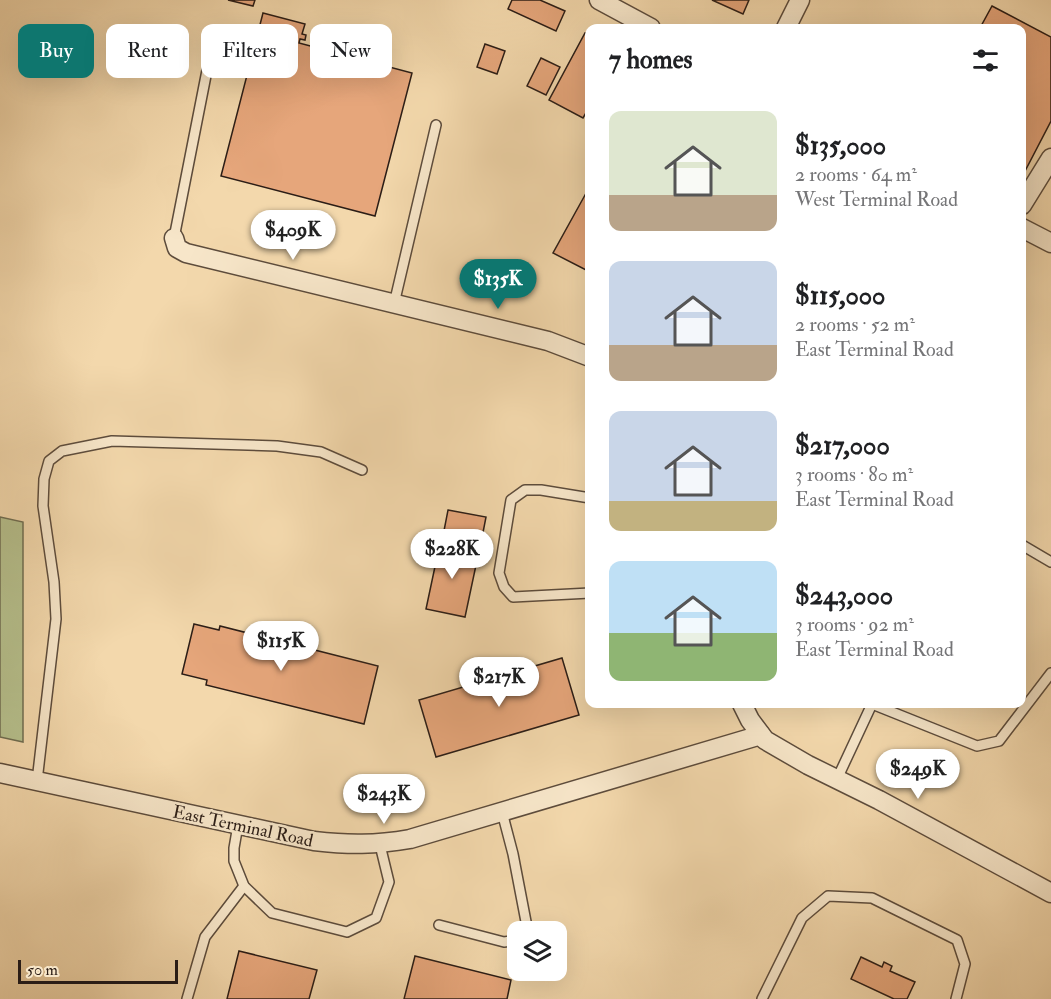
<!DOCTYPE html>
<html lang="en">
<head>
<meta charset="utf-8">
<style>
  body { margin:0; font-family:"IM FELL Double Pica",serif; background:#f6f6f6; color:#202124; height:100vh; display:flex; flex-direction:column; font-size:22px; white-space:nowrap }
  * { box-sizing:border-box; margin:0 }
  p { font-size:20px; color:#757577 }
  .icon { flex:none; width:33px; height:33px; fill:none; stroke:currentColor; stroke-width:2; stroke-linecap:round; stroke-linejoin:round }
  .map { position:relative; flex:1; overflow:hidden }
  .sheet { position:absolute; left:585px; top:24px; width:441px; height:684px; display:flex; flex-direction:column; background:#fff; border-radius:12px; box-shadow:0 6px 24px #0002 }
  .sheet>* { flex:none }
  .banner { position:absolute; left:18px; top:24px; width:477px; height:54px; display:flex; gap:12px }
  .fabs { position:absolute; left:507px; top:921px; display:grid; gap:12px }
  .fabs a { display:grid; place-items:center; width:60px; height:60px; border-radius:12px; background:#fff; box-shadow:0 6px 24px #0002; font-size:30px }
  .scale { position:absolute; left:18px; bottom:15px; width:160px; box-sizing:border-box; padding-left:6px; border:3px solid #2b1d16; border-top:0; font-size:16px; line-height:21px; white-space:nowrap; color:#2b1d16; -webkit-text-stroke:4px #f7e6c9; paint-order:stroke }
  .price { position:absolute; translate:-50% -51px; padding:0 14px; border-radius:21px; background:#fff; color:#222; font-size:20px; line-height:39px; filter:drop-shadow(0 2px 3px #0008) }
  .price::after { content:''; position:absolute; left:50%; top:36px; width:18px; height:14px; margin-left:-9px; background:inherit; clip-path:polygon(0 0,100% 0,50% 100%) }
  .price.active { background:#0f766e; color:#fff }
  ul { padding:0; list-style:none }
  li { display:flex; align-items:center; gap:18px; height:150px; padding:0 24px }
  li span { display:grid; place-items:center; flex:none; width:168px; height:120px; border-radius:12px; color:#555 }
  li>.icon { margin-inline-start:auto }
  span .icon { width:72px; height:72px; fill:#fffc; stroke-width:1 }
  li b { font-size:26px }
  h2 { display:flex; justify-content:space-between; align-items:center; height:72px; padding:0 24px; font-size:26px }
  .tag { padding:0 21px; border-radius:12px; background:#fff; box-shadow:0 6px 24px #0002; font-size:21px; line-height:54px }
  .tag.active { background:#0f766e; color:#fff }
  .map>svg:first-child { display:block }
</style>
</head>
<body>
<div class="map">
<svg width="1051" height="999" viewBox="0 0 1051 999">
  <rect width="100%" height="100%" fill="#f3d8ac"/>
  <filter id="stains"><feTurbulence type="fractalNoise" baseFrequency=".00333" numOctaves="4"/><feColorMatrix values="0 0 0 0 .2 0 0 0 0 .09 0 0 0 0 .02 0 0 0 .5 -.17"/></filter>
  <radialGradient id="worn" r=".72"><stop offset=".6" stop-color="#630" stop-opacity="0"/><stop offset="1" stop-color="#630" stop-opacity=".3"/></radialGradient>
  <path fill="#b6c08d" stroke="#706e52" stroke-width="1.5" d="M 0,517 L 23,522 L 23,742 L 0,737 Z"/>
  <g fill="#e6a67b" stroke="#2b1d16" stroke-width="1.5">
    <path d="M 228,0 L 255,0 L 253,6 Z"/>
    <path d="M 512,0 L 540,0 L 565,11 L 556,31 L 508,9 Z"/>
    <path d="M 712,0 L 749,0 L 743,14 Z"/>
    <path d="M 992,6 L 1051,37 L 1051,121 L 1024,173 L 1022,171 L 1022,28 L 980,28 Z"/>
    <path d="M 263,13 L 305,24 L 302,34 L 306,35 L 305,40 L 300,39 L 299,43 L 412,73 L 375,216 L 221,176 Z"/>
    <path d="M 585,33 L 590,35 L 590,106 L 583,118 L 549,100 Z"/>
    <path d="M 485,44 L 505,51 L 497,74 L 477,67 Z"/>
    <path d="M 541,58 L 560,67 L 546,95 L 527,86 Z"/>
    <path d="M 590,186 L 590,272 L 553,253 Z"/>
    <path d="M 448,510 L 486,517 L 480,548 L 442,541 Z"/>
    <path d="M 440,543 L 479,551 L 465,617 L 426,609 Z"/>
    <path d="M 194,624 L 219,630 L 220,626 L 378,666 L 364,724 L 206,685 L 207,680 L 182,674 Z"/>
    <path d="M 562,658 L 579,715 L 436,757 L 419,700 Z"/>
    <path d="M 239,951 L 317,970 L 309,999 L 227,999 Z"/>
    <path d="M 415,956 L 511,980 L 507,999 L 404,999 Z"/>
    <path d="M 861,957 L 882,967 L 884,962 L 892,966 L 890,971 L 915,982 L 907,999 L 894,999 L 851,979 Z"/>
  </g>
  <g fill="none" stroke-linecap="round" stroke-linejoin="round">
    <defs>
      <g id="lane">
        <path d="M 174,238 L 213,40"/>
        <path d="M 394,304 L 436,125"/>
        <path d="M 590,498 L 541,490 L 525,490 L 511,500 L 499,573 L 504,587 L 513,597 L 590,593"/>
        <path d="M 1022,545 L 1051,562"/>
        <path d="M 872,704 L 977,746 L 999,741 L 1051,673"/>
        <path d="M 837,779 L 872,704"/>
        <path d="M 37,781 L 56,619 L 54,582 L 43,506 L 44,479 L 49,461 L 62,451 L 112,441 L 277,446 L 321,452 L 362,470"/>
        <path d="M 502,812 L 513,854 L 528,932"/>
        <path d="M 238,825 L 234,848 L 234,861 L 244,886 L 272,913 L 347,932 L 376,918 L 389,882 L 380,845"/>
        <path d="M 439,925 L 504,942 L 518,940"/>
        <path d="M 187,999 L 205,937 L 244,886"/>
        <path d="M 762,999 L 802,918 L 828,896 L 872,898 L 957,940 L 965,964 L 956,999"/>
      </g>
      <g id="street">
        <path d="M 599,0 L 651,28"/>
        <path d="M 786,28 L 800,0"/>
        <path d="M 1022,205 L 1051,158"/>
        <path d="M 1022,228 L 1051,243"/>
        <path d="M 174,238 L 177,248 L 186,253 L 548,341 L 590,357"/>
        <path d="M 742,704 L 750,720 L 765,740 L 808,765 L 879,800 L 1051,893"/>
        <path d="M 0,773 L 314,841 C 349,845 375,845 410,839 L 761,735"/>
      </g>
    </defs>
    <use href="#lane" stroke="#5d4c3c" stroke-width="12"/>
    <use href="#street" stroke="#5d4c3c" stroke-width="21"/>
    <use href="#lane" stroke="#f7e6c9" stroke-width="9"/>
    <use href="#street" stroke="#f7e6c9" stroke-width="18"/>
  </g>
  <g text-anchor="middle" stroke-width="5" stroke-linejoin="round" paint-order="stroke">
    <g font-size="18" fill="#2b1d16" stroke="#f7e6c9">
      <text transform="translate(243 826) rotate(12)" y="6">East Terminal Road</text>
    </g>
  </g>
  <rect width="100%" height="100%" filter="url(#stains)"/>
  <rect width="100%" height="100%" fill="url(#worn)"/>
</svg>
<div class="fabs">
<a><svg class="icon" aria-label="layers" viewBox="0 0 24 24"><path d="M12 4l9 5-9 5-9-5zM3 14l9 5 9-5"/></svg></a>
</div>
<div class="scale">50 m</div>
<b class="price" style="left:293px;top:261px">$409K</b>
<b class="price active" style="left:498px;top:310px">$135K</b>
<b class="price" style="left:452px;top:580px">$228K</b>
<b class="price" style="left:281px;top:672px">$115K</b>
<b class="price" style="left:499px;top:708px">$217K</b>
<b class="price" style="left:918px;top:800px">$249K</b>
<b class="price" style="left:384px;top:825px">$243K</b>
<div class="banner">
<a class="tag active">Buy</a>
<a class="tag">Rent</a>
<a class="tag">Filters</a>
<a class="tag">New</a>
</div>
<section class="sheet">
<h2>7 homes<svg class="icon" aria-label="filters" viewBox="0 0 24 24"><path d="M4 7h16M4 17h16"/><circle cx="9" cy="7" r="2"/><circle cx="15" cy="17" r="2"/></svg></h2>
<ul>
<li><span style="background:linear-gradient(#dfe7d0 70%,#b9a48a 0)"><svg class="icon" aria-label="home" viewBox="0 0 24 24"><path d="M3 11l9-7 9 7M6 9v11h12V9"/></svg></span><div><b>$135,000</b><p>2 rooms · 64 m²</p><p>West Terminal Road</p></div></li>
<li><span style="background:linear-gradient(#c9d6e8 70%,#b9a48a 0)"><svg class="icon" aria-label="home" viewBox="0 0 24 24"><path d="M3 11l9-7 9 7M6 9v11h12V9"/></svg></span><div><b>$115,000</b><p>2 rooms · 52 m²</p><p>East Terminal Road</p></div></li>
<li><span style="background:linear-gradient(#c9d6e8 75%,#c2b280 0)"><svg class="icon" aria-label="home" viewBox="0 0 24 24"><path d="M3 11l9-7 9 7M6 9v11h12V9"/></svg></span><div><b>$217,000</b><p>3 rooms · 80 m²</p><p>East Terminal Road</p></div></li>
<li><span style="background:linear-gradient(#bfe0f5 60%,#8fb573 0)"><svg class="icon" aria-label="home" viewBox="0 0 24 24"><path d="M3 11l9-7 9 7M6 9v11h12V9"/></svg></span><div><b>$243,000</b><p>3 rooms · 92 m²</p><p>East Terminal Road</p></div></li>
</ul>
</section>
</div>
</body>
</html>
